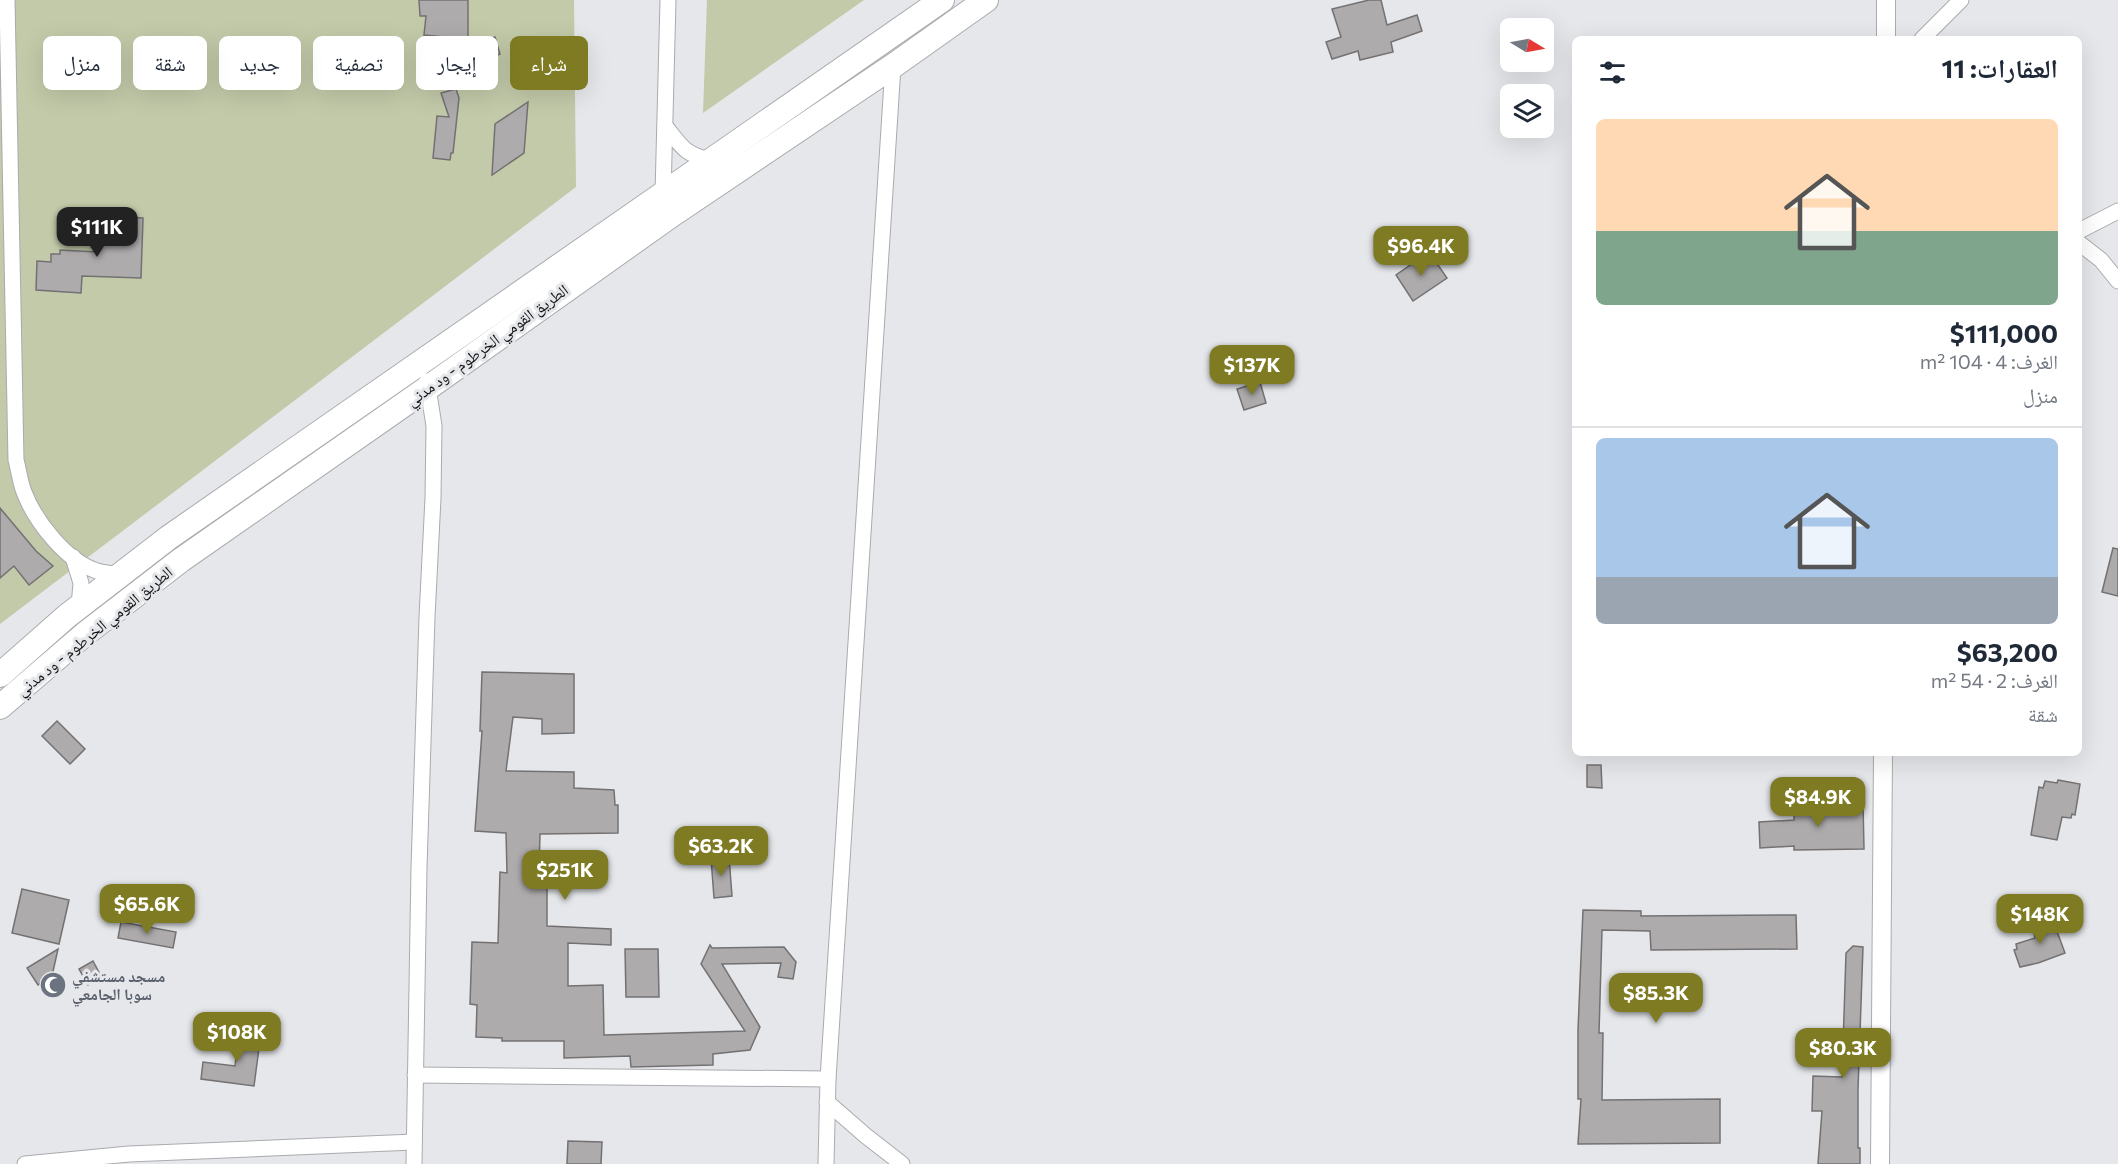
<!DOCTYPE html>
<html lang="ar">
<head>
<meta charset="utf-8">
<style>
  body { margin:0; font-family:Commissioner,"Noto Naskh Arabic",sans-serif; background:#f6f6f7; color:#1f2937; direction:rtl; height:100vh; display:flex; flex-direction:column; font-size:22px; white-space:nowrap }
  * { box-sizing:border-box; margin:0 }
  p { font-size:20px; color:#747a83 }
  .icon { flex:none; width:33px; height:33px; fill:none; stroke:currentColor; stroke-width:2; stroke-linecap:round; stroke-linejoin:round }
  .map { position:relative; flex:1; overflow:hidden; direction:ltr }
  .panel { position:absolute; left:1572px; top:36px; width:510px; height:720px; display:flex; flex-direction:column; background:#fff; border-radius:9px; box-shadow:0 6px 24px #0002; direction:rtl }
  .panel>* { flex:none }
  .hud { position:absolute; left:18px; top:36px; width:570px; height:54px; direction:rtl; display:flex; gap:12px }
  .needle { width:39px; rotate:100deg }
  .tools { position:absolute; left:1500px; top:18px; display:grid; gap:12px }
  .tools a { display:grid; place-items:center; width:54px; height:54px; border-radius:9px; background:#fff; box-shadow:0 6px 24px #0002; font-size:30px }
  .price { position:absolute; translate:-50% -51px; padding:0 14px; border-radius:12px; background:#7e7b23; color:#fff; font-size:20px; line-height:39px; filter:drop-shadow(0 2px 3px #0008) }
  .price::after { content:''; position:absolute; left:50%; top:36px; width:18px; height:14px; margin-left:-9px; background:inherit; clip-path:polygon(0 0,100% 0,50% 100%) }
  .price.active { background:#222; color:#fff }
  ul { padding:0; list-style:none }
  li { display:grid; align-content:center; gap:12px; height:318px; padding:0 24px }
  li+li { border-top:2px solid #e0e1e3 }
  li span { display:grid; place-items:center; height:186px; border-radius:9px; color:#555 }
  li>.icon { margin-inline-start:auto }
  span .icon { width:108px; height:108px; fill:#fffc; stroke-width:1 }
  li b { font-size:26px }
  h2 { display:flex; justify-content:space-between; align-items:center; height:72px; padding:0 24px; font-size:26px }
  .chip { padding:0 21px; border-radius:9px; background:#fff; box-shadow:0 6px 24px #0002; font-size:21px; line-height:54px }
  .chip.active { background:#7e7b23; color:#fff }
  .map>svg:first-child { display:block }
</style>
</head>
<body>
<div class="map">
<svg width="2118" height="1164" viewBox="0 0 2118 1164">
  <rect width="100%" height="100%" fill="#e5e7ea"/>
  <g fill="#c2caa9">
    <path d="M 0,0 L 574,0 L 576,187 L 0,624 Z"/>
    <path d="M 707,0 L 864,0 L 703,113 Z"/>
  </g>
  <g fill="#aeabac" stroke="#747172" stroke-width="1.5">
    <path d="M 419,0 L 468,0 L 468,39 L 485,41 L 495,37 L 500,54 L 453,72 L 440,70 L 444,37 L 424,35 L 426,16 L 420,16 Z"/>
    <path d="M 1369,0 L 1381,0 L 1387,25 L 1417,15 L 1422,31 L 1391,42 L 1393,52 L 1360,60 L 1358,51 L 1332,59 L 1326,42 L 1341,37 L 1332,9 Z"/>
    <path d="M 456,89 L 459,98 L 453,153 L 451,153 L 450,160 L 433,158 L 437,116 L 449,117 L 441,93 Z"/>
    <path d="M 528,102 L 524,153 L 492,175 L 495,124 Z"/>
    <path d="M 100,217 L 143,218 L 141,278 L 82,276 L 81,293 L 36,290 L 37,261 L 51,262 L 51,254 L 60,254 L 60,250 L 98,252 Z"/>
    <path d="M 1429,252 L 1447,278 L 1413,301 L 1396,275 Z"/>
    <path d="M 1260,382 L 1266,403 L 1244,410 L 1237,389 Z"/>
    <path d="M 0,508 L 36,551 L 53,566 L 29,585 L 14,566 L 0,578 Z"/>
    <path d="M 2113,548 L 2118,549 L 2118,596 L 2102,592 Z"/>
    <path d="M 482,672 L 574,674 L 574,733 L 542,734 L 542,719 L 513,717 L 506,771 L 574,772 L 574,788 L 614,790 L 615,805 L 618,805 L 618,833 L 540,834 L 539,873 L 547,873 L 547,926 L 611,929 L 611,945 L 568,943 L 568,986 L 603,985 L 604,1035 L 745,1031 L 701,964 L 710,945 L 712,948 L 784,947 L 796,962 L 793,979 L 778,977 L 781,963 L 722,964 L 760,1027 L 750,1050 L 713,1054 L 713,1065 L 631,1067 L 630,1056 L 564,1058 L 564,1041 L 502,1041 L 502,1038 L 476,1037 L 477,1005 L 470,1004 L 472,942 L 498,943 L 500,872 L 507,873 L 506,833 L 475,831 L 482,731 L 480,731 Z"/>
    <path d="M 57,721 L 85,749 L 70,764 L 42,736 Z"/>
    <path d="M 1587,765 L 1601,765 L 1602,788 L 1587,787 Z"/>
    <path d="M 2058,780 L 2080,784 L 2075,815 L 2072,814 L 2071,818 L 2062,817 L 2057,840 L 2031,835 L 2039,787 L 2043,788 L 2045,781 L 2057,783 Z"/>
    <path d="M 1863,802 L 1864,849 L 1794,850 L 1794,846 L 1760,848 L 1759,822 L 1794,820 L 1794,803 Z"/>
    <path d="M 729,857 L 732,896 L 714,898 L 711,858 Z"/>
    <path d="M 22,889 L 69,900 L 59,944 L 12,933 Z"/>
    <path d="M 1583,910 L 1641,911 L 1641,916 L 1796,915 L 1797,949 L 1651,950 L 1650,931 L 1602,930 L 1599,1033 L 1603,1033 L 1602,1100 L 1720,1099 L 1720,1143 L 1578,1144 L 1581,1099 L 1578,1099 L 1578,1030 Z"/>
    <path d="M 2049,917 L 2052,927 L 2055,926 L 2065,953 L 2038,963 L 2020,967 L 2014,950 L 2017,949 L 2016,944 L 2035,938 L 2032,923 Z"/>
    <path d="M 121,922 L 176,932 L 173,948 L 118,938 Z"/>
    <path d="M 1853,946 L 1863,947 L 1858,1090 L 1858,1148 L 1860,1148 L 1860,1164 L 1818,1164 L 1822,1111 L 1812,1111 L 1813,1076 L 1842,1077 L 1846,953 Z"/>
    <path d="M 58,949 L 52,976 L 38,985 L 27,968 Z"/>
    <path d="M 625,949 L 658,949 L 659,997 L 626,997 Z"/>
    <path d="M 93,961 L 101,976 L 88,985 L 79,969 Z"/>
    <path d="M 239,1031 L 261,1033 L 254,1086 L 201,1079 L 203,1062 L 235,1066 Z"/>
    <path d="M 568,1141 L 602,1142 L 601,1164 L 567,1164 Z"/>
  </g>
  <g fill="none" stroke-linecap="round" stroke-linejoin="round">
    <defs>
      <g id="minor">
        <path d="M 7,0 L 16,460 C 19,471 20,482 24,492 C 35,521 66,561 97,571 C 104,573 112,574 120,575"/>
        <path d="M 1922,39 L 1961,0"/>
        <path d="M 665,126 C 683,148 683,153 711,161"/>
        <path d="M 663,194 L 668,0"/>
        <path d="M 2079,231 L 2118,211"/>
        <path d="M 2079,243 L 2101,260 L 2118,281"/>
        <path d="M 73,557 L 81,583 L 79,607"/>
        <path d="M 415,1075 L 828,1079"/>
        <path d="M 827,1102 L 866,1136 L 902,1164"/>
        <path d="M 25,1164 L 129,1154 L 414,1142"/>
        <path d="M 414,1164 L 419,868 L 427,617 L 433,498 L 434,426 L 427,381"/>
        <path d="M 826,1164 L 828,1079 L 893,66"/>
      </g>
      <g id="tertiary">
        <path d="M 1886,39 L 1886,0"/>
        <path d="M 1880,1164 L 1883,753"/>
      </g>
      <g id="trunk">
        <path d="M 0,675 L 67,616 L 168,538 L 942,0"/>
        <path d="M 0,707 L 85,634 L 181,560 L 429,387 L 673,214 L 893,66 L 986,0"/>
      </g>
    </defs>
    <use href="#minor" stroke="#a9abae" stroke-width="17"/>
    <use href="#tertiary" stroke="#a9abae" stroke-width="20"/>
    <use href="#trunk" stroke="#a9abae" stroke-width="26"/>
    <use href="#minor" stroke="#fff" stroke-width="15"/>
    <use href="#tertiary" stroke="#fff" stroke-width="18"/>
    <use href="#trunk" stroke="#fff" stroke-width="24"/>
  </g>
  <defs>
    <symbol id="mosque-disc" viewBox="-11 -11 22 22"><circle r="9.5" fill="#6b7280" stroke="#e5e7ea"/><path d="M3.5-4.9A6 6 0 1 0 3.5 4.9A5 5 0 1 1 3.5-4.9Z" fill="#fff"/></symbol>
  </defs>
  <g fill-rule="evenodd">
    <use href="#mosque-disc" x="38" y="970" width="30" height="30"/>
  </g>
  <g text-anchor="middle" stroke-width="6" stroke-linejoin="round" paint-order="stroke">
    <g font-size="16" fill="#131415" stroke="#e5e7ea">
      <text transform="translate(487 345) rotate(-36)" y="6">الطريق القومي الخرطوم - ود مدني</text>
      <text transform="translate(94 631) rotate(-39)" y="6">الطريق القومي الخرطوم - ود مدني</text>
    </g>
    <g font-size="16" font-weight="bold" fill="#5b616d" stroke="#e5e7ea" text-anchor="start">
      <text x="72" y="982">مسجد مستشفي<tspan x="72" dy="18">سوبا الجامعي</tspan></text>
    </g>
  </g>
</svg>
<div class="tools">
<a><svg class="needle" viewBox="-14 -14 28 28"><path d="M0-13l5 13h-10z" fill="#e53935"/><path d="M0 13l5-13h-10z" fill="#747a83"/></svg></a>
<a><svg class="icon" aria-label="layers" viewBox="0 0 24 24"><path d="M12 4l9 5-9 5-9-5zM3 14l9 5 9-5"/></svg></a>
</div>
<b class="price active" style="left:97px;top:258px">$111K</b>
<b class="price" style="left:1421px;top:277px">$96.4K</b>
<b class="price" style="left:1252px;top:396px">$137K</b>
<b class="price" style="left:1818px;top:828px">$84.9K</b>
<b class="price" style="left:721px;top:877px">$63.2K</b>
<b class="price" style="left:565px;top:901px">$251K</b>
<b class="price" style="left:147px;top:935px">$65.6K</b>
<b class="price" style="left:2040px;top:945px">$148K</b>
<b class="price" style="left:1656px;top:1024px">$85.3K</b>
<b class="price" style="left:237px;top:1063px">$108K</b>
<b class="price" style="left:1843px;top:1079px">$80.3K</b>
<div class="hud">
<a class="chip active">شراء</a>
<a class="chip">إيجار</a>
<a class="chip">تصفية</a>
<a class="chip">جديد</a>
<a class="chip">شقة</a>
<a class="chip">منزل</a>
</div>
<section class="panel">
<h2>العقارات: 11<svg class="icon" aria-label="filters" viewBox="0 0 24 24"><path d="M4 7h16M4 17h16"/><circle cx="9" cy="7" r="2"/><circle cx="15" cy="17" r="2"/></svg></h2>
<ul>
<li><span style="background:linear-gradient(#ffd9b3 60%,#7fa58c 0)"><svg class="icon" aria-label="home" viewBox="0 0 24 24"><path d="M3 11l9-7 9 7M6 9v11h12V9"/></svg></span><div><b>$111,000</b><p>الغرف: 4 · 104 m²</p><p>منزل</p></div></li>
<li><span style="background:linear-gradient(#a9c7e8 75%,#9aa5b1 0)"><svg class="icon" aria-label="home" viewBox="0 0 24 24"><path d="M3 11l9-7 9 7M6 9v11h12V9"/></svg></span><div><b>$63,200</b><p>الغرف: 2 · 54 m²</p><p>شقة</p></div></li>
</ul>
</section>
</div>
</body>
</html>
